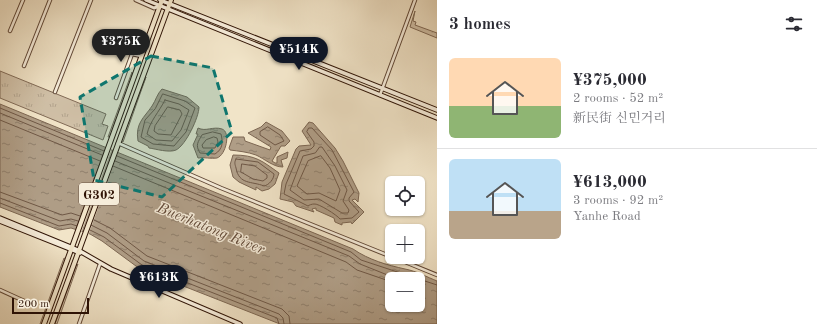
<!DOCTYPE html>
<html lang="en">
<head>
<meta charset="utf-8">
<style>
  body { margin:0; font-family:"Old Standard TT","Noto Serif SC","Noto Serif KR",serif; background:#f7f7f7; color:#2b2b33; height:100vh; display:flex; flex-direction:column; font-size:15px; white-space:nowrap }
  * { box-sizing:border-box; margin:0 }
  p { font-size:13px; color:#7c7c81 }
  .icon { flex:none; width:22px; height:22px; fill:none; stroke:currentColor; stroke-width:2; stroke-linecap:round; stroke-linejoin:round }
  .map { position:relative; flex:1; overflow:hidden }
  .sheet { display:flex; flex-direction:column; background:#fff; width:380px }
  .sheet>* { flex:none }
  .tools { position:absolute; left:385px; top:176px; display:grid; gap:8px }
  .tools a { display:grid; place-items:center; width:40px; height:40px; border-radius:6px; background:#fff; box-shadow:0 1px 3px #0004; font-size:20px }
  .scale { position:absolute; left:12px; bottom:10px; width:77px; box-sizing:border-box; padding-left:4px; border:2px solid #2f1305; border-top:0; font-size:11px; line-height:14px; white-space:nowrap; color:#2f1305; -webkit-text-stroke:3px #f6eddb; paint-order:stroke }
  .price { position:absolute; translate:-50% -34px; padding:0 9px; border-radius:14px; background:#111827; color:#fff; font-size:13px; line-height:26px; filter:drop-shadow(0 1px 2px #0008) }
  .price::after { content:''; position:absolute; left:50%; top:24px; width:12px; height:9px; margin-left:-6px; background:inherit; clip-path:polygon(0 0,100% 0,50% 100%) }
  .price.selected { background:#222; color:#fff }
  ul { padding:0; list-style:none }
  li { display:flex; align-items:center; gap:12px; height:100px; padding:0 12px }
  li+li { border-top:1px solid #e1e1e2 }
  li span { display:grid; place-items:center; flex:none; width:112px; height:80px; border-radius:6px; color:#555 }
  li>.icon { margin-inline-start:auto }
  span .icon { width:48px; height:48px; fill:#fffc; stroke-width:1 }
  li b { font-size:17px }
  h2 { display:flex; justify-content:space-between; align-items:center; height:48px; padding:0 12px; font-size:17px }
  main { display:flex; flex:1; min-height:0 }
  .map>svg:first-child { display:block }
</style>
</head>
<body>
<main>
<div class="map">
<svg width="437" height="324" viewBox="0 0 437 324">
  <defs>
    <pattern id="grass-dots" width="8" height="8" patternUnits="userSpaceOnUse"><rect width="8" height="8" fill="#d0c0a7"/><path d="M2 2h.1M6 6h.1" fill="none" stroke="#b3a48e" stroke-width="1.8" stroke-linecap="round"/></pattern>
    <pattern id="forest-crowns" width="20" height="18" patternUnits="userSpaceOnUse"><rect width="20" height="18" fill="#d0c0a7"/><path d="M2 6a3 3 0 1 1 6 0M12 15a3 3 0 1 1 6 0" fill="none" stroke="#b3a48e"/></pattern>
    <pattern id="park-tufts" width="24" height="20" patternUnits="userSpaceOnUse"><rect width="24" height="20" fill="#d0c0a7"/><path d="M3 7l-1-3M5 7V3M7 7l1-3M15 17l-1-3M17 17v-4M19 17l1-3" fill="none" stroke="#b3a48e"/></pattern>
    <pattern id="water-ripples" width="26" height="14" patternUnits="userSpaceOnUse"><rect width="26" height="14" fill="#af9d86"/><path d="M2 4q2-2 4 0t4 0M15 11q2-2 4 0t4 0" fill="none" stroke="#8f7f6c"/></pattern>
  </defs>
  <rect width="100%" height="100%" fill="#f1e4c8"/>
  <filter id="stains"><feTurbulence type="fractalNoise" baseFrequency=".005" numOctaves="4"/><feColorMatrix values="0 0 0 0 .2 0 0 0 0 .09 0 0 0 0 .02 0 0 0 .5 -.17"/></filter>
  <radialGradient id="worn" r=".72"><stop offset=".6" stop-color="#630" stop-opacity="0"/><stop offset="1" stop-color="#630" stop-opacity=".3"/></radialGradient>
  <g fill="url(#grass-dots)" stroke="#806a56">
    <path d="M 132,72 L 131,81 L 110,137 L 108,137 Z"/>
    <path d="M 146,77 L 123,142 L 121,141 Z"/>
    <path d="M 64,258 L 66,259 L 42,324 L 40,324 Z"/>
    <path d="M 78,264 L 57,324 L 55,324 L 76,266 Z"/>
  </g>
  <path fill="url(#forest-crowns)" stroke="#806a56" d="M 415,11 L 413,21 L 416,22 L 415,25 L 437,33 L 437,38 L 410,27 Z"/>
  <path fill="url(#park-tufts)" stroke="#806a56" d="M 0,71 L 106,114 L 102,124 L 108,126 L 103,140 L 0,98 Z"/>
  <g fill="url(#water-ripples)" stroke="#7c6652" fill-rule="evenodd">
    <path d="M 162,89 L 187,97 L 199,107 C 199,117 186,145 176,150 C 169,153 156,149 149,148 L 148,146 L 138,141 C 135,123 144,118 152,106 C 156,100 157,94 162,89 Z"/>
    <path d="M 0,104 L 353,249 C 369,260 387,265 405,269 C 416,271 427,277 437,281 L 437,324 L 280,324 L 140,269 L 102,241 L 90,234 L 71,228 L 59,230 L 0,207 ZM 392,279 L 418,279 L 418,305 L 392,305 Z"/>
    <path d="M 266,122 L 282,131 L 290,141 L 285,146 L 281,146 L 272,161 L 275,163 L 277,163 L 277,157 L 288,152 L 287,158 L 281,160 L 283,167 C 273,167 265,159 256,155 C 248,152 238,151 230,150 L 229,148 L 233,137 L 244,137 L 245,141 L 270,150 L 271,147 L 248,133 L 261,127 Z"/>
    <path d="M 309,122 L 313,123 L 335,148 L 343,161 L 359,193 L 358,202 L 355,199 L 352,200 L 364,212 L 352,224 L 351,222 L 342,223 L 342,225 L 335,222 L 334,218 L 316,210 L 316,208 L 312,209 L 314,212 L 296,206 L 293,202 L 280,199 L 282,182 L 296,149 L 299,146 L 311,145 L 302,131 Z"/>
    <path d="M 198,128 C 206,132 213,126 222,129 C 231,132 226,155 217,158 C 212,159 203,157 198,158 L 193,145 L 198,134 L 196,134 Z"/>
    <path d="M 233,155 C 256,155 262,161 279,173 L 275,184 L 269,189 L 262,191 L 256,187 L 256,190 L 239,182 L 233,177 L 230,165 Z"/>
  </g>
  <g fill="#f1e4c8">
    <path d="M 107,145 L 112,148 L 81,233 L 75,232 Z"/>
    <path d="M 114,148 L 119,150 L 88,236 L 82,234 Z"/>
  </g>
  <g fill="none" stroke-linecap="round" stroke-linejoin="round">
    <g stroke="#6f5846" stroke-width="1">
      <path d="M 163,94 L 185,101 L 195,108 L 186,132 L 174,146 L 153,144 L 141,137 L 145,120 L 155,109 Z"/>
      <path d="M 165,100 L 179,104 L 189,110 L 181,130 L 172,141 L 156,140 L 147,134 C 150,121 159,112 165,100 Z"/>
      <path d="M 168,107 L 180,110 L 182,114 L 171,135 L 158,134 L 154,131 L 155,126 Z"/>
      <path d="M 0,108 L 104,151"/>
      <path d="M 0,113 L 102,155"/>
      <path d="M 0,120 L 100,161"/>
      <path d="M 268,127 L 280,135 L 284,141 L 275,145 L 260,135 L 260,132 Z"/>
      <path d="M 309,128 L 312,128 L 332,150 L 354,192 L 349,198 L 349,201 L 359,212 L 352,218 L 340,219 C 337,215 318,203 314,204 C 312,204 309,205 308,206 L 284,194 L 286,184 L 300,151 L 311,149 L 314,146 L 314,142 L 307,132 Z"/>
      <path d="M 213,132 L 221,134 C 223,142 223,149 215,154 L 200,153 C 195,145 198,142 202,135 Z"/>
      <path d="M 214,137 L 217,138 L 218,142 L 215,148 L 203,148 L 202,145 L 206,140 Z"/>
      <path d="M 320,147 L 322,147 L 335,166 L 347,190 L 343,201 L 349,210 L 348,213 L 342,213 L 319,199 L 304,200 L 290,190 L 303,156 L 315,153 Z"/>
      <path d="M 117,156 L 351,252 L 361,260 L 437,285"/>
      <path d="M 321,156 L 330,168 L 340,190 L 336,201 L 319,193 L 307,194 L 297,186 L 308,161 Z"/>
      <path d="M 236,159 L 258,162 L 274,174 C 274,179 269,185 264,186 C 252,181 239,185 236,168 C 235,164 234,163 236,159 Z"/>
      <path d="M 115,161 L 349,256 L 360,264 L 390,276 L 407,279"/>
      <path d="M 242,164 L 255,166 L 267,175 L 267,178 L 263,181 L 253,179 L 241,172 Z"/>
      <path d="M 113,166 L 346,262 L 357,270 L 392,282"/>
      <path d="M 0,192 L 62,215 L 71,213 L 80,216"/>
      <path d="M 0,198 L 60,221 L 71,219 L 78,221"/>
      <path d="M 0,203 L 59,226 L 71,224 L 77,226"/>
      <path d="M 94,220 L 110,228 L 147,256 L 282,309 L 289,316 L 290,324"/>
      <path d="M 91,225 L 107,233 L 144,261 L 279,314 L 283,318 L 284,324"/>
      <path d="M 90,230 L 104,237 L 142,265 L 277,318 L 279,324"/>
    </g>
    <defs>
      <g id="minor">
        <path d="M 10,31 L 23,0"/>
        <path d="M 24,66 L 50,0"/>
        <path d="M 55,92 L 91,0"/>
        <path d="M 380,95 L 415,0"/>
        <path d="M 116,98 L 132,54 L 141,56"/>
        <path d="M 118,143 L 221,188 L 392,257"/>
        <path d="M 393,257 L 437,275"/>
        <path d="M 0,290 L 33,305"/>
        <path d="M 79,324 L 100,264"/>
      </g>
      <path id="tertiary" d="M 136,0 L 154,8 L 160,6"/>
      <g id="secondary">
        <path d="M 146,0 L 437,118"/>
        <path d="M 160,0 L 437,110"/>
        <path d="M 0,218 L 78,250 L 111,269 L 240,324"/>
        <path d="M 0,221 L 80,253"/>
      </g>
      <g id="trunk">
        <path d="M 44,324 L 162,0"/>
        <path d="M 52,324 L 171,0"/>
      </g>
    </defs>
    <use href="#minor" stroke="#604736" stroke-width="4.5"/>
    <use href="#tertiary" stroke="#604736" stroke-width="5"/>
    <use href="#secondary" stroke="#2f1305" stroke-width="5.5"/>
    <use href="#trunk" stroke="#2f1305" stroke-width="6"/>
    <use href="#minor" stroke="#f6eddb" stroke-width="2.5"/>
    <use href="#tertiary" stroke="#f6eddb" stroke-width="3"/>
    <use href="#secondary" stroke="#f6eddb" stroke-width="3.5"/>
    <use href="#trunk" stroke="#f1e4c8" stroke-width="4"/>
  </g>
  <path fill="#0f766e" fill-opacity="0.2" stroke="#0f766e" stroke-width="3" stroke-dasharray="8 5" stroke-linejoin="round" d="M 151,56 L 213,68 L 232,132 L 162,197 L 94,180 L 80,97 Z"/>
  <g text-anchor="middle" stroke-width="3" stroke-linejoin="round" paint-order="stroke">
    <rect fill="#f6eddb" stroke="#6b5445" stroke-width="1" x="79" y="183" width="40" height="22" rx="3"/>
    <g font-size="13" font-weight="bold" fill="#2f1305">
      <text x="99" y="199">G302</text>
    </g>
    <g font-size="15" font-style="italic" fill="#624a39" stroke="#f6eddb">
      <text transform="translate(211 228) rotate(22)" y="5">Buerhatong River</text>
    </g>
  </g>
  <rect width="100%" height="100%" filter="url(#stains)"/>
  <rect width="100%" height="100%" fill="url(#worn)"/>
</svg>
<div class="tools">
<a><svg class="icon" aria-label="locate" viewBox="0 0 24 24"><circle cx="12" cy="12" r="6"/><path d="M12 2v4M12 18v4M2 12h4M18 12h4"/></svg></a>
<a>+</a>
<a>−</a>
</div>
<div class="scale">200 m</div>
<b class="price selected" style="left:121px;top:63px">¥375K</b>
<b class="price" style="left:299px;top:71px">¥514K</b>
<b class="price" style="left:159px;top:299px">¥613K</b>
</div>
<section class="sheet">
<h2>3 homes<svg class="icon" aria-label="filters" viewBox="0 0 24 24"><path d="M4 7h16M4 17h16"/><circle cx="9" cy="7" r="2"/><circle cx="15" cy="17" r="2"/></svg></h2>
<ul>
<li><span style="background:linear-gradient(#ffd9b3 60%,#8fb573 0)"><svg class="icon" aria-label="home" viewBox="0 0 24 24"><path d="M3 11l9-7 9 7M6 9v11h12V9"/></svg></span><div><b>¥375,000</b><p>2 rooms · 52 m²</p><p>新民街 신민거리</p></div></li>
<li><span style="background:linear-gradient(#bfe0f5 65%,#b9a48a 0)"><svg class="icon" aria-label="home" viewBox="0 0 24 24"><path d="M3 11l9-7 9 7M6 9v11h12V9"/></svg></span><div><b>¥613,000</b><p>3 rooms · 92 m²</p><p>Yanhe Road</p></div></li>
</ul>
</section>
</main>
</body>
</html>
